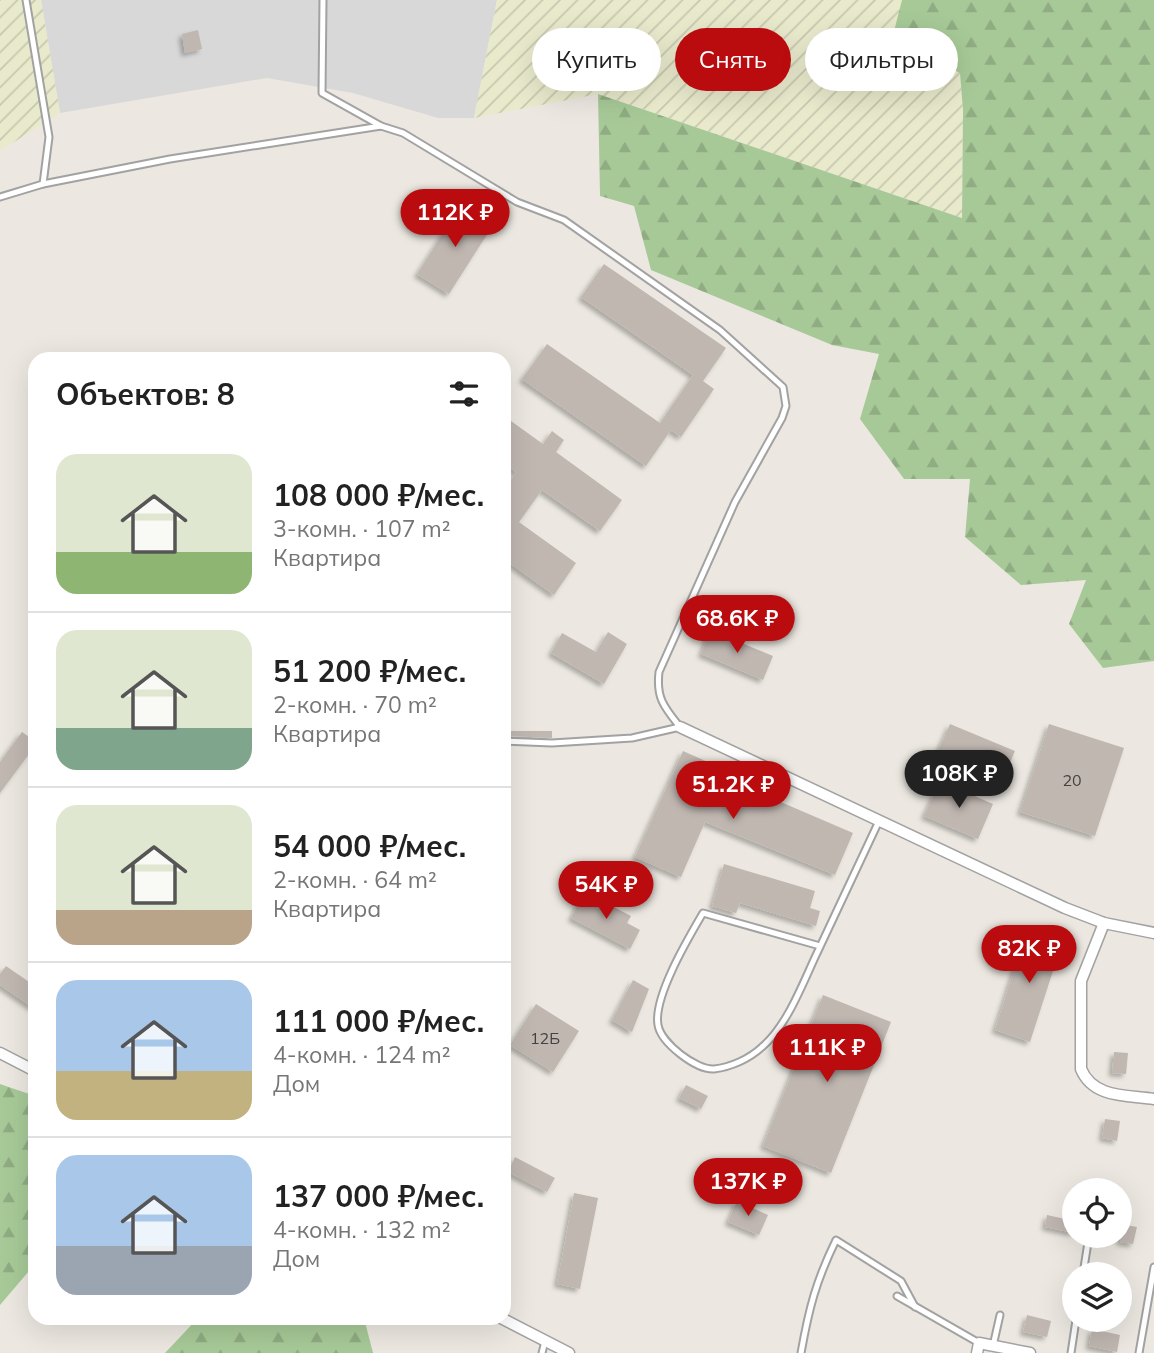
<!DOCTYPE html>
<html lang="ru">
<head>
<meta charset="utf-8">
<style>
  body { margin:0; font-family:Mulish,sans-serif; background:#f6f6f6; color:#222; height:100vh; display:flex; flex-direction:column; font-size:26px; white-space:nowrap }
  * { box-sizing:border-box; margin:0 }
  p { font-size:23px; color:#767676 }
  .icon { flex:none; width:38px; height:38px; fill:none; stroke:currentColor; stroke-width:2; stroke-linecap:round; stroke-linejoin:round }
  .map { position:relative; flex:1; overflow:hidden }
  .sheet { position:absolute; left:28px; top:352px; width:483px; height:973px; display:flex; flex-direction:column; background:#fff; border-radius:21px; box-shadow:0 7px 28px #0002 }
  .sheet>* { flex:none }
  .hud { position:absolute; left:532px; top:28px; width:516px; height:63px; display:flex; gap:14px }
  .controls { position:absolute; left:1062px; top:1178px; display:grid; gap:14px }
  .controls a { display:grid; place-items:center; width:70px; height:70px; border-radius:50%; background:#fff; box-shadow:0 7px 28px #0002; font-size:35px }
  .price { position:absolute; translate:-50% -60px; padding:0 16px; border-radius:24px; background:#ba0c0f; color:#fff; font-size:23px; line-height:46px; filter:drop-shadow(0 2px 4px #0008) }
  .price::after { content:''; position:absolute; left:50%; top:42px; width:21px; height:16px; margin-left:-10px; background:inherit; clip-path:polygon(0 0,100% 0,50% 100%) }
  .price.current { background:#222; color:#fff }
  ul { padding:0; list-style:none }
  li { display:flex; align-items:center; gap:21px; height:175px; padding:0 28px }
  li+li { border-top:2px solid #e0e0e0 }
  li span { display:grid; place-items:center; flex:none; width:196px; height:140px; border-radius:21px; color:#555 }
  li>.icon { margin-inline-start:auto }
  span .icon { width:84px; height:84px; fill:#fffc; stroke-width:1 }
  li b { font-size:30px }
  h2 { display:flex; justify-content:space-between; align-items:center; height:84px; padding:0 28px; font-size:30px }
  .chip { padding:0 24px; border-radius:32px; background:#fff; box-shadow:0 7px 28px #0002; font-size:24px; line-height:63px }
  .chip.current { background:#ba0c0f; color:#fff }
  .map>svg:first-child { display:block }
</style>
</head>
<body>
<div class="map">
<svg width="1154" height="1353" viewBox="0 0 1154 1353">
  <defs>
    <pattern id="farmland-furrows" width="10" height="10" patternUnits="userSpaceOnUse" patternTransform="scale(1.75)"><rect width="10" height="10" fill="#e9eacc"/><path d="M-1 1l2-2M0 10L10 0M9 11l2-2" fill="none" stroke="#c7c8af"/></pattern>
    <pattern id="forest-firs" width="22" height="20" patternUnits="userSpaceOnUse" patternTransform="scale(1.75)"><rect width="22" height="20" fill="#a7c997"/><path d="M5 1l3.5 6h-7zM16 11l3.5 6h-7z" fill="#8fac82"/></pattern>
    <filter id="shadow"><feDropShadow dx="-3.5" dy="3.5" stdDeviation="2" flood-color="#0004"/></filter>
  </defs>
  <rect width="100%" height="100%" fill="#ece8e1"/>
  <path fill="#d9d8d8" d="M 41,0 L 497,0 L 474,118 L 438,118 L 353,93 L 267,78 L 60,113 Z"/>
  <g fill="url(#farmland-furrows)">
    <path d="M 0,0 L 41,0 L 60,113 L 0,151 Z"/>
    <path d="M 497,0 L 902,0 L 892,39 L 960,72 L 963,110 L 962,218 L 598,94 L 474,118 Z"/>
  </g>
  <g fill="url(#forest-firs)">
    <path d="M 902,0 L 1154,0 L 1154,661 L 1103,668 L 1069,624 L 1086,580 L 1021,585 L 965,537 L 970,479 L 904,479 L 860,419 L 879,354 L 832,345 L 651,270 L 634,206 L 600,196 L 598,94 L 962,218 L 963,110 L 960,73 L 892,39 Z"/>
    <path d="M 0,1084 L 35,1096 L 35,1264 L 0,1305 Z"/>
    <path d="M 198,1318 L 364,1318 L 373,1353 L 165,1353 Z"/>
  </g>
  <g fill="#c0b7b1" filter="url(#shadow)">
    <path d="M 198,30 L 202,49 L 185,53 L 182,34 Z"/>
    <path d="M 461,205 L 493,225 L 449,294 L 417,274 Z"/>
    <path d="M 604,264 L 726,348 L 703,381 L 714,389 L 681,437 L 671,430 L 646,466 L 522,379 L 547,344 L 660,423 L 693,375 L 581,297 Z"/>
    <path d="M 504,416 L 543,444 L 552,431 L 564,440 L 556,452 L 622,500 L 600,531 L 542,490 L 519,522 L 576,563 L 554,595 L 504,559 L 504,490 L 516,472 L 504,464 Z"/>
    <path d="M 710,630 L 773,656 L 763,680 L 701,654 Z"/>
    <path d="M 608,632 L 627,644 L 604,684 L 551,653 L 562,633 L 596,652 Z"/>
    <path d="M 950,724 L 1015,751 L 1003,778 L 938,751 Z"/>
    <path d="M 1049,724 L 1124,748 L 1095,836 L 1020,812 Z"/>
    <path d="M 511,731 L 552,731 L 552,738 L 511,736 Z"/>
    <path d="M 22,732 L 35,741 L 35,746 L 0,793 L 0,762 Z"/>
    <path d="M 683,751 L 728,771 L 725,778 L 853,833 L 835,875 L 705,822 L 681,877 L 635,857 Z"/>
    <path d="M 940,781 L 993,804 L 978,839 L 924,816 Z"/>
    <path d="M 724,864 L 815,891 L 810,908 L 820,911 L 816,926 L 740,903 L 736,913 L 712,906 Z"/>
    <path d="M 591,895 L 631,916 L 627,923 L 640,930 L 630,949 L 571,918 L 581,899 L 587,902 Z"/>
    <path d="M 1027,929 L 1063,940 L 1030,1042 L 995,1030 Z"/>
    <path d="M 6,966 L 35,986 L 35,1009 L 0,985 L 0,974 Z"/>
    <path d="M 633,980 L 649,989 L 632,1032 L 612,1020 Z"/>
    <path d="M 823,995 L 891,1022 L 831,1173 L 763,1146 Z"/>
    <path d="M 536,1004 L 579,1031 L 553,1072 L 510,1045 Z"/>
    <path d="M 1114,1052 L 1128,1053 L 1126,1074 L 1112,1073 Z"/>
    <path d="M 686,1085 L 708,1096 L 701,1109 L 679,1098 Z"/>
    <path d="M 1105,1119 L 1120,1121 L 1117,1141 L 1102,1138 Z"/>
    <path d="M 515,1157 L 555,1178 L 547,1192 L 508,1172 Z"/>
    <path d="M 574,1193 L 598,1198 L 580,1289 L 557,1284 Z"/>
    <path d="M 737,1201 L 768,1215 L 759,1235 L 728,1222 Z"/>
    <path d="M 1047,1215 L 1074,1221 L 1074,1233 L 1045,1227 Z"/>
    <path d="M 1120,1224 L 1137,1227 L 1133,1244 L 1120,1242 Z"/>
    <path d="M 1027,1315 L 1051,1321 L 1047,1337 L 1023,1332 Z"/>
    <path d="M 1092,1329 L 1120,1335 L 1117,1352 L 1089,1346 Z"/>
  </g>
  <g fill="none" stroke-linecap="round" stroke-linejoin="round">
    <defs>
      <g id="lane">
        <path d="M 26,0 L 49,137 L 43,184"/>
        <path d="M 323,0 L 322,93 L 381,126"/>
        <path d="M 0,197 L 43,184 L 170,159 L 381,126 L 403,133 L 517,202 L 564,220 L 720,330 L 783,387 L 786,406 L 782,418 L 735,502 L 659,672 C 656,698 664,707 680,727 L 632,738 L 552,743 L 504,741"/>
        <path d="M 820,946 L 703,913 C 689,937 653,997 658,1025 C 661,1043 696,1070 714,1069 C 731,1067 749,1059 762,1047 C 788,1025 803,982 818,951 C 838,908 859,864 879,821"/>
        <path d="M 1083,1274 L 1089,1236"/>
        <path d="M 897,1296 L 979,1343"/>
        <path d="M 993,1346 L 1000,1315"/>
        <path d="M 542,1353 L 545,1341"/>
        <path d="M 801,1353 C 809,1308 816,1281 836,1240 L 901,1281 L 915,1307"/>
        <path d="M 1071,1353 L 1076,1320"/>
        <path d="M 1139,1353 L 1154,1267"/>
      </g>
      <g id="street">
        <path d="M 680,727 L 1065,908 L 1104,923 L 1154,933"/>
        <path d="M 1104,923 L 1081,981 L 1081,1069 C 1093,1098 1126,1095 1154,1099"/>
        <path d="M 0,1053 L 35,1071"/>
        <path d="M 501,1318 L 569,1353"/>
        <path d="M 977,1353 L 979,1343 L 1030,1353"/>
      </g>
    </defs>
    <use href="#lane" stroke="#a2a2a2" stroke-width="9"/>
    <use href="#street" stroke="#a2a2a2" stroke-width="13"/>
    <use href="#lane" stroke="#fff" stroke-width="5"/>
    <use href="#street" stroke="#fff" stroke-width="10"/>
  </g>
  <g text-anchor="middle" stroke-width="7" stroke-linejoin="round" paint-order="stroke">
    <g font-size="16" fill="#444240">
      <text x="1072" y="786">20</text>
      <text x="545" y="1044">12Б</text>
    </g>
  </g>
</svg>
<div class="controls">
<a><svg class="icon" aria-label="locate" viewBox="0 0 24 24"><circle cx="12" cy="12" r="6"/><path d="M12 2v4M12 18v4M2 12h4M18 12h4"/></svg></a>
<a><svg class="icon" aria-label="layers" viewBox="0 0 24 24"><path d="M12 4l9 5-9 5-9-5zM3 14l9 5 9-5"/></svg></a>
</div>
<b class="price" style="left:455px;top:249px">112K ₽</b>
<b class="price" style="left:737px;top:655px">68.6K ₽</b>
<b class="price current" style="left:959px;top:810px">108K ₽</b>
<b class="price" style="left:733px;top:821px">51.2K ₽</b>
<b class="price" style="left:606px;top:921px">54K ₽</b>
<b class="price" style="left:1029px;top:985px">82K ₽</b>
<b class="price" style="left:827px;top:1084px">111K ₽</b>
<b class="price" style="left:748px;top:1218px">137K ₽</b>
<div class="hud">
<a class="chip">Купить</a>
<a class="chip current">Снять</a>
<a class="chip">Фильтры</a>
</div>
<section class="sheet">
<h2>Объектов: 8<svg class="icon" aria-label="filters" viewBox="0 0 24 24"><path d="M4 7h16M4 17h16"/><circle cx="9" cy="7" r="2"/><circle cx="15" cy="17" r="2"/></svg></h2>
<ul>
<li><span style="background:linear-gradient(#dfe7d0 70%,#8fb573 0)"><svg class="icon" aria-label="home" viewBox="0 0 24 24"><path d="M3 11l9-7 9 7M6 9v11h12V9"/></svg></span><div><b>108 000 ₽/мес.</b><p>3-комн. · 107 m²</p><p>Квартира</p></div></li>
<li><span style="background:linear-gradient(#dfe7d0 70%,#7fa58c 0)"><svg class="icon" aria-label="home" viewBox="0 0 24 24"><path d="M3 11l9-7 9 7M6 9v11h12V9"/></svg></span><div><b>51 200 ₽/мес.</b><p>2-комн. · 70 m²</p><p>Квартира</p></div></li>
<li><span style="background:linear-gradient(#dfe7d0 75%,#b9a48a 0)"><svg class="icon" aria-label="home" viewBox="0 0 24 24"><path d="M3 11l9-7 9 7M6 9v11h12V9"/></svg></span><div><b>54 000 ₽/мес.</b><p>2-комн. · 64 m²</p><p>Квартира</p></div></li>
<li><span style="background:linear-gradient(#a9c7e8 65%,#c2b280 0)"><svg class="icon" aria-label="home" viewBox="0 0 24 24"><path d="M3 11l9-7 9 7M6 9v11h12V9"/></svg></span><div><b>111 000 ₽/мес.</b><p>4-комн. · 124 m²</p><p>Дом</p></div></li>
<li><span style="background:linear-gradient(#a9c7e8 65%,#9aa5b1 0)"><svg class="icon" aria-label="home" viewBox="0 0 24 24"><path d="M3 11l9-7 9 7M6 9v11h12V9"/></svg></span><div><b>137 000 ₽/мес.</b><p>4-комн. · 132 m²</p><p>Дом</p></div></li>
</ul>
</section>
</div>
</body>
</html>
